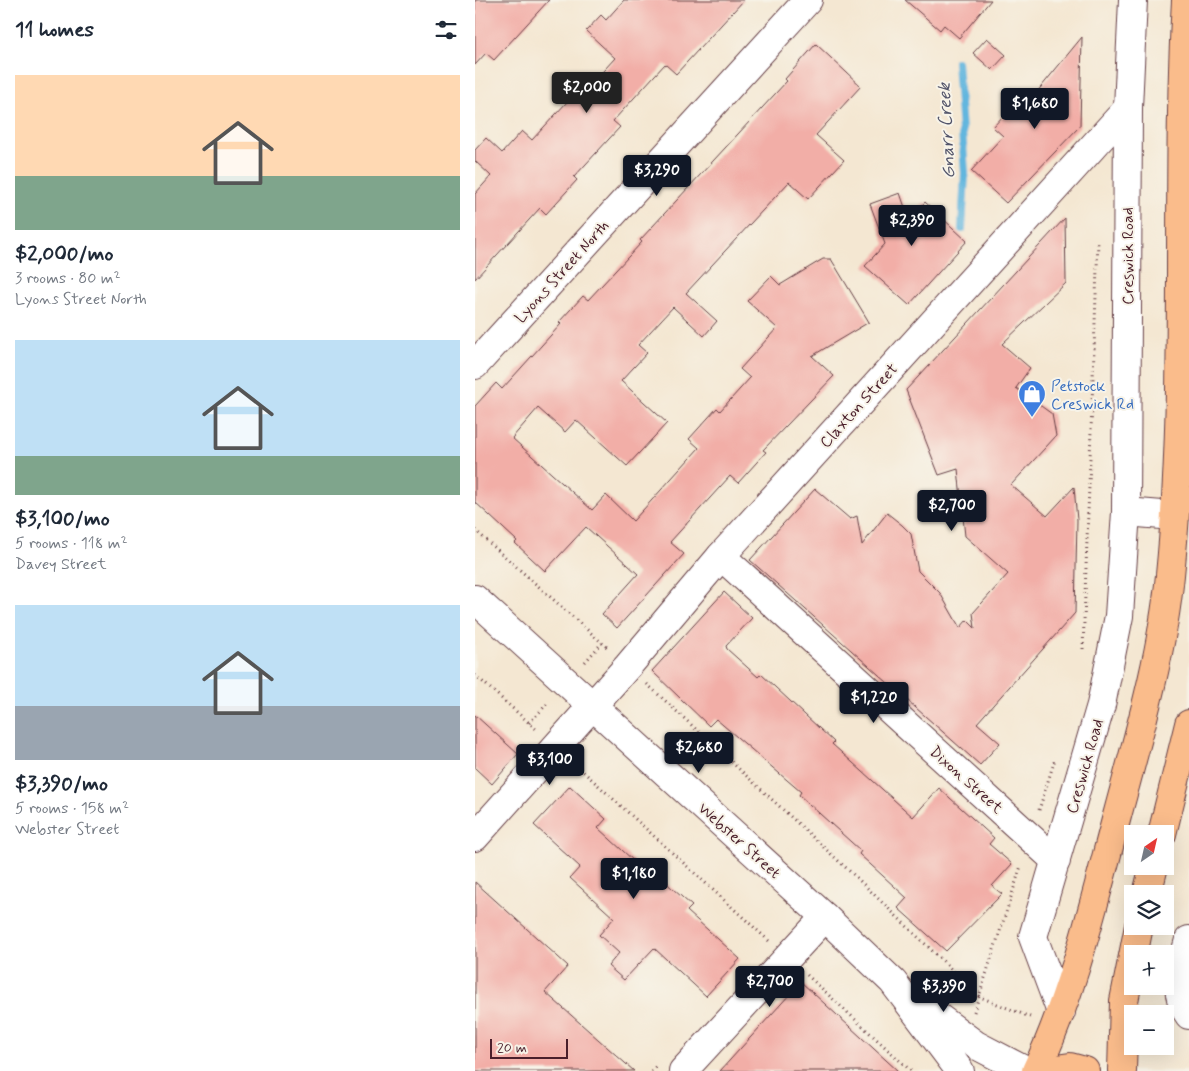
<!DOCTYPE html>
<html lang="en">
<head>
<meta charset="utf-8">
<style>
  body { margin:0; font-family:Mynerve,sans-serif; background:#f2f2f3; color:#1f2937; height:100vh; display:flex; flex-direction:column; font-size:19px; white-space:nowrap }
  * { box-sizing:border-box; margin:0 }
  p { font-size:16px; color:#747a83 }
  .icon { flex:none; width:28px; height:28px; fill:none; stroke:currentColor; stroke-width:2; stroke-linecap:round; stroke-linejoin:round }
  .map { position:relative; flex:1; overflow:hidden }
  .details { display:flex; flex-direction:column; background:#fff; width:475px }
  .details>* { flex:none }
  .needle { width:32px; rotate:34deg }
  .fabs { position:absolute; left:649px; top:825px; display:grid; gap:10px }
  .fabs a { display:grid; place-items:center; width:50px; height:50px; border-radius:0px; background:#fff; box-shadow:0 5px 20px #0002; font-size:25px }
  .scale { position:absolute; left:15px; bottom:12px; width:78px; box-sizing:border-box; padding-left:5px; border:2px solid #4a1f2b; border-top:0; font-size:14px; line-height:18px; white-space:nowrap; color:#4a1f2b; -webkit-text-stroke:4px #f7f3e8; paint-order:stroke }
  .price { position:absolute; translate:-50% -42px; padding:0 11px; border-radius:5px; background:#111827; color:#fff; font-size:16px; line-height:32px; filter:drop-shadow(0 1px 2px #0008) }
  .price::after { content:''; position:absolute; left:50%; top:30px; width:15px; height:11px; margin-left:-8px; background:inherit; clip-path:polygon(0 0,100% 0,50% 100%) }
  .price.current { background:#222; color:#fff }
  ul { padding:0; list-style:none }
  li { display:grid; align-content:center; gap:10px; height:265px; padding:0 15px }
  li span { display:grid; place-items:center; height:155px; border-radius:0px; color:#555 }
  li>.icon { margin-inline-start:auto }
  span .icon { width:90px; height:90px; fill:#fffc; stroke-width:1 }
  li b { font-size:21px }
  h2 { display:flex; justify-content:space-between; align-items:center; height:60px; padding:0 15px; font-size:21px }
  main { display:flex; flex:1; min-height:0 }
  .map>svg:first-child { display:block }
</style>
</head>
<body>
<main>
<section class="details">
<h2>11 homes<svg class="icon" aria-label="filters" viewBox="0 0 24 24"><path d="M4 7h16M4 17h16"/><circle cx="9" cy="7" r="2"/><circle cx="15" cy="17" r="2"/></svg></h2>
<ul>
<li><span style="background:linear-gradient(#ffd9b3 65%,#7fa58c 0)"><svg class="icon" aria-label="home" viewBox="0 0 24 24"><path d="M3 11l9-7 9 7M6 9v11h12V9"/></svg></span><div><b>$2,000/mo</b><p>3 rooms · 80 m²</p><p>Lyons Street North</p></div></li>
<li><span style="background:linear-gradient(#bfe0f5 75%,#7fa58c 0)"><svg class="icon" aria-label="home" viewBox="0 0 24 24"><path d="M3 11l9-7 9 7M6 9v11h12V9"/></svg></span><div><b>$3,100/mo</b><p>5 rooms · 118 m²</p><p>Davey Street</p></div></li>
<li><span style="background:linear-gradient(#bfe0f5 65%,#9aa5b1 0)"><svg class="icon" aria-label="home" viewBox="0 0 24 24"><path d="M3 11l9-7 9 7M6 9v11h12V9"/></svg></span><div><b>$3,390/mo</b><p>5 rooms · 158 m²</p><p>Webster Street</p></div></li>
</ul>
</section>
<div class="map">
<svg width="714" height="1071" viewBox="0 0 714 1071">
  <rect width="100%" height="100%" fill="#f7f3e8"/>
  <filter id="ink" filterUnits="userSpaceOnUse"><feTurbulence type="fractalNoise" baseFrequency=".02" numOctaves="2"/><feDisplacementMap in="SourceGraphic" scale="10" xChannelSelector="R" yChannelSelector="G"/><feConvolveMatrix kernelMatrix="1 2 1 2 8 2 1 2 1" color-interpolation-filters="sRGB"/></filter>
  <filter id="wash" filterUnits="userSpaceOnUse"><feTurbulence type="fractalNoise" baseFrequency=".0096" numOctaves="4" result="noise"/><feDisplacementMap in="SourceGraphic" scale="20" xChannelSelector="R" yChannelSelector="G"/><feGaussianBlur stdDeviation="1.12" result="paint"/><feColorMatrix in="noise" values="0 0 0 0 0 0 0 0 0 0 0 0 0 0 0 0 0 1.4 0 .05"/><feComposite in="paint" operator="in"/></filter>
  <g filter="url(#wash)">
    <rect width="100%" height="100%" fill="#f4e7d2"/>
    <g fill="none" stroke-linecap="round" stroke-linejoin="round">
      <path stroke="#62b6de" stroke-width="8" d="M 482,62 L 490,173 L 487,229"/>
    </g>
    <g id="blocks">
      <g fill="#f2aea7">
        <path d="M 0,0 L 74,0 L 19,60 L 11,53 L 0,65 Z"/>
        <path d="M 149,0 L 269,0 L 201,74 L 190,64 L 138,121 L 145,127 L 99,177 L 102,180 L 71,214 L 65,208 L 0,279 L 0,194 L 16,176 L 0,161 L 0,150 L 11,138 L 27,153 L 47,131 L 57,140 L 104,89 L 108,93 L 140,58 L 111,31 L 126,15 L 131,20 Z"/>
        <path d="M 430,0 L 516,0 L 484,38 L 469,25 L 465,30 Z"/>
        <path d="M 607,37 L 605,126 L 531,203 L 496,171 L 528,136 L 518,127 L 541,102 L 548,109 Z"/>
        <path d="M 512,38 L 531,55 L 517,70 L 498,53 Z"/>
        <path d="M 341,44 L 386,86 L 341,135 L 369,160 L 333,199 L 314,182 L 211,293 L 242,321 L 229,336 L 198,307 L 163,345 L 172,353 L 146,381 L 192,423 L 152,466 L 101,420 L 90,432 L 63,408 L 37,438 L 117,510 L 131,495 L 158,521 L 224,448 L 214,439 L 242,408 L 245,411 L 275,378 L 265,369 L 302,328 L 272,301 L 296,276 L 305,285 L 348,259 L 356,259 L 394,322 L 337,356 L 359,376 L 288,450 L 291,452 L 263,483 L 255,476 L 195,542 L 209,554 L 142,628 L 127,614 L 163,574 L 111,527 L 70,571 L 40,543 L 42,541 L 0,502 L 0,406 L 21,383 L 27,389 L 86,324 L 84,322 L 108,296 L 113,300 L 167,242 L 165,240 L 312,81 L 310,79 Z"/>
        <path d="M 425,193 L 434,219 L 450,202 L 492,241 L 434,305 L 390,266 L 410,244 L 395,204 Z"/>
        <path d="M 590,218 L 591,283 L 527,344 L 555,368 L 541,388 L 577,414 L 581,436 L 536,485 L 572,516 L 599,487 L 602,520 L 600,613 L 502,723 L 525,743 L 505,765 L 275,560 L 340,489 L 375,519 L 382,516 L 387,545 L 412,513 L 427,525 L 436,534 L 443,571 L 465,593 L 485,628 L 492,620 L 500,628 L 498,613 L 533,574 L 490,536 L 483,469 L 464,475 L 431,390 Z"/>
        <path d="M 249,592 L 277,618 L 251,646 L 252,649 L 283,677 L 286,674 L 359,742 L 357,744 L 438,817 L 464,788 L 519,838 L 514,844 L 537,864 L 517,886 L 527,894 L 471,951 L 423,908 L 432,898 L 384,854 L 386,851 L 324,795 L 326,792 L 241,719 L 234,726 L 177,671 Z"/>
        <path d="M 0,715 L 43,754 L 17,784 L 0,768 Z"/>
        <path d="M 95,786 L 131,819 L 123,828 L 184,884 L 188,880 L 217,906 L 212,911 L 265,959 L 231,996 L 179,948 L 149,980 L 133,966 L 144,953 L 124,935 L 139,918 L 95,878 L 105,867 L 59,825 Z"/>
        <path d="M 0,882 L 93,966 L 70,992 L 159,1071 L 0,1071 Z"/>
        <path d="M 326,982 L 423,1071 L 245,1071 Z"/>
      </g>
    </g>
  </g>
  <g filter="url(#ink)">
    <use href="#blocks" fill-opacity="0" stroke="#643d44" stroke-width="1"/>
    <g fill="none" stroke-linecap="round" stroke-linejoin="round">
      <defs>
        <g id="minor">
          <path d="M 0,365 L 333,0"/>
          <path d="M 651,512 L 699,516"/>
          <path d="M 246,556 L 581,861"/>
          <path d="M 0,599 L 350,917 L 418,982 L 485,1071"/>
          <path d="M 0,837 L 153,666 L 246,556 L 653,108"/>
          <path d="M 714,940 C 707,966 696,991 714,1015"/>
          <path d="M 448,1006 L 501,1045 L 551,1071"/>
          <path d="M 586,1012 L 558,937 L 626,705 L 644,616 L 651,512 L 653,108 L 658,0"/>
          <path d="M 208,1071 L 350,917"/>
        </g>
        <g id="highway">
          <path d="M 687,834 L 714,724"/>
          <path d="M 672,894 L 679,866"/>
          <path d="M 561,1071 C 599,990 619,902 642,816 C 663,737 687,656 695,575 C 714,384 700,191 711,0"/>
          <path d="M 567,1071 L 595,1067 L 610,1071"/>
          <path d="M 647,1071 L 649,1001 L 664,926"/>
        </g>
      </defs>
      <use href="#minor" stroke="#643d44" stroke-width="30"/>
      <use href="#highway" stroke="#643d44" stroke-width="30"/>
      <g stroke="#643d44" stroke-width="3" stroke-dasharray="1 4" stroke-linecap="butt">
        <path d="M 0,530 L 134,649"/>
        <path d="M 608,649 L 623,241"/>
        <path d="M 110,662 L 127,643"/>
        <path d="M 0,675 L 61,729"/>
        <path d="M 172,684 L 382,878 L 505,997 L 555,1017"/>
        <path d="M 54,723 L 74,702"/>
        <path d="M 101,765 L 294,941"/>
        <path d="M 564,810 L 580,759"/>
        <path d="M 332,975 L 436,1071"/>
        <path d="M 499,1012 L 546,866"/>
        <path d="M 176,1071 L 181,1066"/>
      </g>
      <use href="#minor" stroke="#fff" stroke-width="28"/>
      <use href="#highway" stroke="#fabc8b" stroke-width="28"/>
    </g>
  </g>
  <defs>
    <symbol id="shop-pin" viewBox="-11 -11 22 30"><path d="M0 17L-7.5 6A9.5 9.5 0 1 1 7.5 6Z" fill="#3f7fe0" stroke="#f7f3e8"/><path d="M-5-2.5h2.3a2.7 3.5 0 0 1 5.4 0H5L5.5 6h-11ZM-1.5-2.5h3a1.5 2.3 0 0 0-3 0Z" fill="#fff"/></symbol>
  </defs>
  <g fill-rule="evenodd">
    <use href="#shop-pin" x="541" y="378" width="32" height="43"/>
  </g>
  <g text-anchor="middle" stroke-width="4" stroke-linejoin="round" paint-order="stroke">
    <g font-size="16" fill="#4a1f2b" stroke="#f7f3e8">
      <text transform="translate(652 256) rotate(-90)" y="6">Creswick Road</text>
      <text transform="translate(86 271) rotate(-48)" y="6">Lyons Street North</text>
      <text transform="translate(383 405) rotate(-48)" y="6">Claxton Street</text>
      <text transform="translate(609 766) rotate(-74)" y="6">Creswick Road</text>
      <text transform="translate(492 779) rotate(42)" y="6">Dixon Street</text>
      <text transform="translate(265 840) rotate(42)" y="6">Webster Street</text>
    </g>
    <g font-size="16" fill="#366cbe" stroke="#f7f3e8" text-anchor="start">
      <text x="576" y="391">Petstock<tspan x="576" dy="18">Creswick Rd</tspan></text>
    </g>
    <g font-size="18" font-style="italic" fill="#52546a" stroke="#f7f3e8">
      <text transform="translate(471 131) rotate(-93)" y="6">Gnarr Creek</text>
    </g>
  </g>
</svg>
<div class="fabs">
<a><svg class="needle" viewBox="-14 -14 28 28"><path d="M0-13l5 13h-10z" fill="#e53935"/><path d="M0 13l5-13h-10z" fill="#747a83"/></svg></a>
<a><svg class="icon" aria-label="layers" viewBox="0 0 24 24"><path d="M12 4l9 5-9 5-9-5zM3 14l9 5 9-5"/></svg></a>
<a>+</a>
<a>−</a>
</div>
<div class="scale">20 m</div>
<b class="price current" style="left:112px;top:114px">$2,000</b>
<b class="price" style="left:560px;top:130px">$1,680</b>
<b class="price" style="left:182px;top:197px">$3,290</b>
<b class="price" style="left:437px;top:247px">$2,390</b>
<b class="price" style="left:477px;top:532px">$2,700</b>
<b class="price" style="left:399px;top:724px">$1,220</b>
<b class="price" style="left:224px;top:774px">$2,680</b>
<b class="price" style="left:75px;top:786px">$3,100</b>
<b class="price" style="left:159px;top:900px">$1,180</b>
<b class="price" style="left:295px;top:1008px">$2,700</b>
<b class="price" style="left:469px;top:1013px">$3,390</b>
</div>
</main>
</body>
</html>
